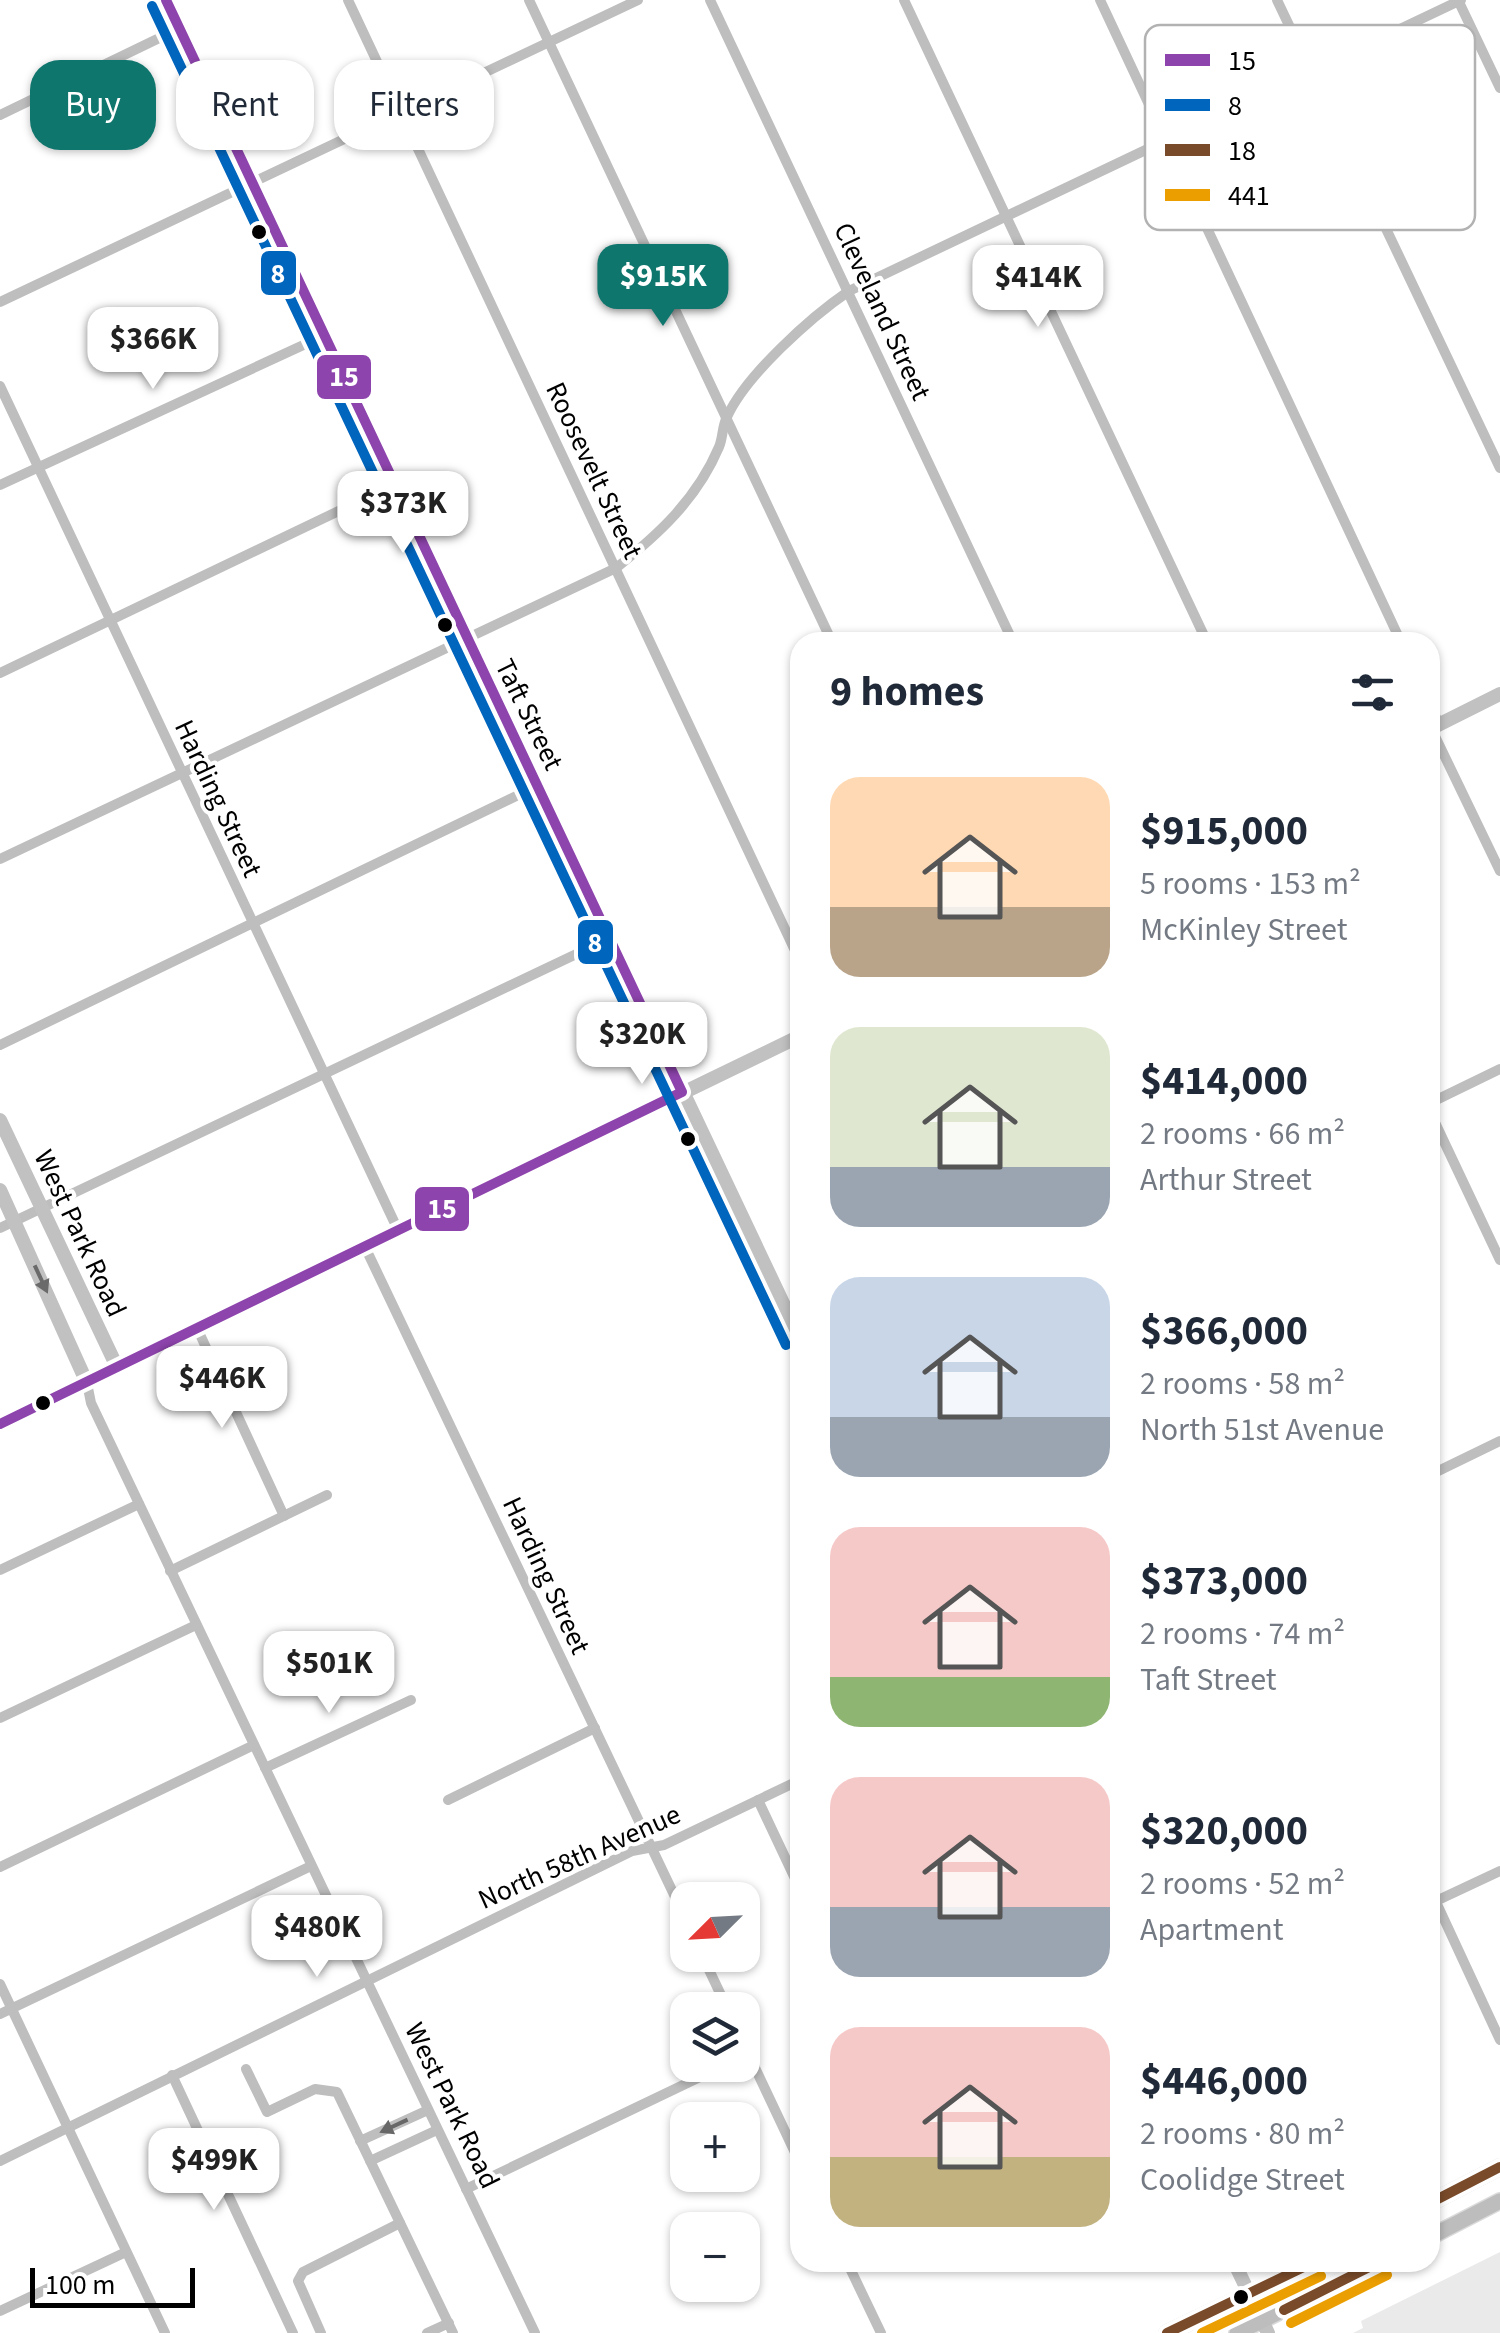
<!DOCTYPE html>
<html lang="en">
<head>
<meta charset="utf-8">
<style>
  body { margin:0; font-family:"Source Sans 3",sans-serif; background:#f2f2f3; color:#1f2937; height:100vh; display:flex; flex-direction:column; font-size:38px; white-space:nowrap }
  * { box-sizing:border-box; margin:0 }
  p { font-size:32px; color:#747a83 }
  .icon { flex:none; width:55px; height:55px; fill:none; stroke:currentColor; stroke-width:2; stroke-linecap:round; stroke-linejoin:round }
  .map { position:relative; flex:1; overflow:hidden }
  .drawer { position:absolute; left:790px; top:632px; width:650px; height:1640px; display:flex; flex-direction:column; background:#fff; border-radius:30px; box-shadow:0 2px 8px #0004 }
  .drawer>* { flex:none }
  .banner { position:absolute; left:30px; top:60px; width:610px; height:90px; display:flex; gap:20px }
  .needle { width:65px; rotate:246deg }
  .controls { position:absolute; left:670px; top:1882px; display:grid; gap:20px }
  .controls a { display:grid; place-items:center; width:90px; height:90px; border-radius:20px; background:#fff; box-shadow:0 2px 8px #0004; font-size:50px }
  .scale { position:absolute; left:30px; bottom:25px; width:165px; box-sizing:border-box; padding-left:10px; border:5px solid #000; border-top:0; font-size:28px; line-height:35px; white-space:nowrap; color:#000; -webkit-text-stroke:8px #fff; paint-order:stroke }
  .price { position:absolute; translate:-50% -85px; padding:0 22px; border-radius:20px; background:#fff; color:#222; font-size:32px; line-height:65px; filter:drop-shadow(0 2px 5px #0008) }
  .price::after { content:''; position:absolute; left:50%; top:60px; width:30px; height:22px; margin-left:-15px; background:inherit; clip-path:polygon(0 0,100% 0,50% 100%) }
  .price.active { background:#0f766e; color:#fff }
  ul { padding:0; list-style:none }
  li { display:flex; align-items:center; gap:30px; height:250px; padding:0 40px }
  li span { display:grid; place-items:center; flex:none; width:280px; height:200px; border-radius:30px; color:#555 }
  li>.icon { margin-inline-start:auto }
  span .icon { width:120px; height:120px; fill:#fffc; stroke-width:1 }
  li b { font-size:42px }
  h2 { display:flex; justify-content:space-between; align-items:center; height:120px; padding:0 40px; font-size:42px }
  .tag { padding:0 35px; border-radius:30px; background:#fff; box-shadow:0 2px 8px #0004; font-size:35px; line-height:90px }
  .tag.active { background:#0f766e; color:#fff }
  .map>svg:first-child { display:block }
</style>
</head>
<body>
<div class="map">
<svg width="1500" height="2333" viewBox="0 0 1500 2333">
  <rect width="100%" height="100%" fill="#fff"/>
  <path fill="#eaeaea" d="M 1500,2252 L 1500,2333 L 1353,2333 L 1363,2328 L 1361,2321 Z"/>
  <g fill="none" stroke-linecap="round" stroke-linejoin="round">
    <defs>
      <g id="primary">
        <path d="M 1430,2203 L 1500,2167"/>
        <path d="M 1430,2237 L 1500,2201"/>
        <path d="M 1167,2333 L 1315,2262"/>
        <path d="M 1237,2333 L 1380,2262"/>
      </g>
    </defs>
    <use href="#primary" stroke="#dbdbdb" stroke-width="18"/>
    <g stroke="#bebebe" stroke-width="10">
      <path d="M 348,0 L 800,961"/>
      <path d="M 529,0 L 832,642"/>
      <path d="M 710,0 L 1013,642"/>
      <path d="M 904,0 L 1207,642"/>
      <path d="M 1100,0 L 1401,642"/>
      <path d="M 1277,0 L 1500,468"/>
      <path d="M 1458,0 L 1500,88"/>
      <path d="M 0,115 L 180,28"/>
      <path d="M 0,302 L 638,0"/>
      <path d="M 0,386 L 398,1230"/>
      <path d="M 0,485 L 323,336"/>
      <path d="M 0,673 L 393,485"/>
      <path d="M 1430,705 L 1439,724"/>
      <path d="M 1431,728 L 1500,871"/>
      <path d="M 0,859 L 616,568 C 659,534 697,499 719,447 C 723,438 722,426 727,417 C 746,375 811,317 849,291 L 1461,0"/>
      <path d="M 0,1045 L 537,786"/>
      <path d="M 1430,1103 L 1500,1069"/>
      <path d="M 1430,1112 L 1500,1260"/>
      <path d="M 0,1228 L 608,939"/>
      <path d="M 365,1247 L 688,1924"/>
      <path d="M 197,1328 L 284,1516"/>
      <path d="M 87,1383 L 91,1403 L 535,2333"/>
      <path d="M 1430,1475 L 1500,1441"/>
      <path d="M 0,1570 L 139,1504"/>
      <path d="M 170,1571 L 327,1495"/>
      <path d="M 0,1718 L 196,1625"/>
      <path d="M 265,1768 L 411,1700"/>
      <path d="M 448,1800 L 595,1728"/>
      <path d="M 758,1800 L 800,1889"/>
      <path d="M 0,1867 L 254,1745"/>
      <path d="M 1430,1889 L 1500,2040"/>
      <path d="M 1430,1913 L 1436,1901 L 1500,1871"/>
      <path d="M 702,1955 L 728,2010"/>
      <path d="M 0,1984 L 165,2333"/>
      <path d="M 0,2014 L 311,1866"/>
      <path d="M 742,2040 L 800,2163"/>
      <path d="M 246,2069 L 267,2112 L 315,2089 L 337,2092 L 453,2333"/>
      <path d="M 172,2075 L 293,2333"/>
      <path d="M 360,2141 L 428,2110"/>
      <path d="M 0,2161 L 632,1851 L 664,1845 L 800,1780"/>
      <path d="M 370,2161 L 437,2130"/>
      <path d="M 466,2189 L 725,2065"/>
      <path d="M 847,2262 L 881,2333"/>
      <path d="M 0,2311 L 126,2252"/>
      <path d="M 321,2333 L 298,2281 L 303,2272 L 400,2223"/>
      <path d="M 427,2333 L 449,2323"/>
    </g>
    <g stroke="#c1c1c1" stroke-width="14">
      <path d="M 166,0 L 800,1339"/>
      <path d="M 1430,729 L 1500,694"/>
      <path d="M 0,1120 L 117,1367"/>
      <path d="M 0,1190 L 87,1383"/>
      <path d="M 0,1424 L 800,1036"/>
      <path d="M 1234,2262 L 1268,2333"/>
    </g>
    <use href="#primary" stroke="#bdbdbd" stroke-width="15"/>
    <defs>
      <path id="bus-1" d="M 0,1424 L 682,1092 L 166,0"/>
      <path id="bus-2" d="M 152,6 L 786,1345"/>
      <g id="bus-3">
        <path d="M 1430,2203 L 1500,2167"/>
        <path d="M 1284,2310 L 1379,2262"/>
        <path d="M 1167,2333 L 1314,2262"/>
      </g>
      <g id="bus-4">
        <path d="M 1291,2323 L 1387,2275"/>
        <path d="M 1202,2333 L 1321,2276"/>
      </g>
    </defs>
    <use href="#bus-1" stroke="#fff" stroke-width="18"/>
    <use href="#bus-2" stroke="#fff" stroke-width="18"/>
    <use href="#bus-3" stroke="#fff" stroke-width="18"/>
    <use href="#bus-4" stroke="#fff" stroke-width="18"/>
    <use href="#bus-1" stroke="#8e44ad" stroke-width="10"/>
    <use href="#bus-2" stroke="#0065bd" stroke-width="10"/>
    <use href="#bus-3" stroke="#7a4b2a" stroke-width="10"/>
    <use href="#bus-4" stroke="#eb9e00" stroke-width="10"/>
  </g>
  <defs><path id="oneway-solid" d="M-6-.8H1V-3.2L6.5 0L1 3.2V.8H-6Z" transform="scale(2.5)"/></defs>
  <use fill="#6a6a6a" href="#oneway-solid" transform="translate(41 1279) rotate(65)"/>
  <use fill="#686868" href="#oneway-solid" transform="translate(394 2126) rotate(155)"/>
  <g fill="#000" stroke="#fff" stroke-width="4">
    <circle cx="259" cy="232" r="9"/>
    <circle cx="445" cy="625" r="9"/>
    <circle cx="688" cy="1139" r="9"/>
    <circle cx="43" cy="1403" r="9"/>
    <circle cx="1241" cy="2297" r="9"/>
  </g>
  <g text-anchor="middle" stroke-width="8" stroke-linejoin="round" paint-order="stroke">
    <g font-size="28" fill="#000" stroke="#fff">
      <text transform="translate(883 311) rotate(65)" y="10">Cleveland Street</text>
      <text transform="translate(595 470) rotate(65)" y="10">Roosevelt Street</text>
      <text transform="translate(530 714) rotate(64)" y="10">Taft Street</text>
      <text transform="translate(219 798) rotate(65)" y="10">Harding Street</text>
      <text transform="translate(81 1233) rotate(65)" y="10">West Park Road</text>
      <text transform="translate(547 1575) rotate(65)" y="10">Harding Street</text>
      <text transform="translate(579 1856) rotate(-24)" y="10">North 58th Avenue</text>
      <text transform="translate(453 2105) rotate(64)" y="10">West Park Road</text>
    </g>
  </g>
  <rect x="1145" y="25" width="330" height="205" rx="15" fill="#fff" stroke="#b2b2b2" stroke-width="2.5"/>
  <rect x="1165" y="54" width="45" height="12" fill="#8e44ad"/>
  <rect x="1165" y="99" width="45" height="12" fill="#0065bd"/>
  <rect x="1165" y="144" width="45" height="12" fill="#7a4b2a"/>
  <rect x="1165" y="189" width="45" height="12" fill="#eb9e00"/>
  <g font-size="28" fill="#000">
    <text x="1228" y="70">15</text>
    <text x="1228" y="115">8</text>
    <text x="1228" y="160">18</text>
    <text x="1228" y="205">441</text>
  </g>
  <g stroke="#fff" stroke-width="4">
    <rect x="259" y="249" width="39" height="48" rx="10" fill="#0065bd"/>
    <rect x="315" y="353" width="58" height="48" rx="10" fill="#8e44ad"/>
    <rect x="576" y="918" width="39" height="48" rx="10" fill="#0065bd"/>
    <rect x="413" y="1185" width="58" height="48" rx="10" fill="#8e44ad"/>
  </g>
  <g font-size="28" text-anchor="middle" font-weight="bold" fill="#fff">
    <text x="278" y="283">8</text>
    <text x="344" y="386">15</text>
    <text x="595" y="952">8</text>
    <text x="442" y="1218">15</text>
  </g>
</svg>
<div class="controls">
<a><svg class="needle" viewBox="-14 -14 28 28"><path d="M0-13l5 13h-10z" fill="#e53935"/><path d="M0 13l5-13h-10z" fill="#747a83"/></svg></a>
<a><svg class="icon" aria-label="layers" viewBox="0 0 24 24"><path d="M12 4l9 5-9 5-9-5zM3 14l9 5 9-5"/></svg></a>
<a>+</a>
<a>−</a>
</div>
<div class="scale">100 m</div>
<b class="price active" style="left:663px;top:329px">$915K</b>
<b class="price" style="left:1038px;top:330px">$414K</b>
<b class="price" style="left:153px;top:392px">$366K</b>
<b class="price" style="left:403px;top:556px">$373K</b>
<b class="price" style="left:642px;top:1087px">$320K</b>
<b class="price" style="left:222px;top:1431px">$446K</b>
<b class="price" style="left:329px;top:1716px">$501K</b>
<b class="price" style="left:317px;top:1980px">$480K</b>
<b class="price" style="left:214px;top:2213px">$499K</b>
<div class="banner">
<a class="tag active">Buy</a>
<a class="tag">Rent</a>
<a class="tag">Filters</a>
</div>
<section class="drawer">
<h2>9 homes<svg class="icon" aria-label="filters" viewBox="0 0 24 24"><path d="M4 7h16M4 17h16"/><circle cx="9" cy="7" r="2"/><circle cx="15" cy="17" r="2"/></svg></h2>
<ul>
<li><span style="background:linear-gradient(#ffd9b3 65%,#b9a48a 0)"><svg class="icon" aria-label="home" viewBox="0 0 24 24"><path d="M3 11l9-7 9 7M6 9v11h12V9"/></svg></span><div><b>$915,000</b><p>5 rooms · 153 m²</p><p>McKinley Street</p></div></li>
<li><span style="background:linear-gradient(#dfe7d0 70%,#9aa5b1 0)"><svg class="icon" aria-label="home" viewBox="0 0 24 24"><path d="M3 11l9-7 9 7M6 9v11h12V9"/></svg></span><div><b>$414,000</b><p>2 rooms · 66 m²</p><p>Arthur Street</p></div></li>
<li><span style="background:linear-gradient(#c9d6e8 70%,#9aa5b1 0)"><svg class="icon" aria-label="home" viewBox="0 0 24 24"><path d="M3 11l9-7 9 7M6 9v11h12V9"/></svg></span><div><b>$366,000</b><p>2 rooms · 58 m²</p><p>North 51st Avenue</p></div></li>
<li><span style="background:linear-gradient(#f6c9c9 75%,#8fb573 0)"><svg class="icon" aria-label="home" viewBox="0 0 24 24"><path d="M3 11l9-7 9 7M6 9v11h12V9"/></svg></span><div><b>$373,000</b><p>2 rooms · 74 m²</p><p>Taft Street</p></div></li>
<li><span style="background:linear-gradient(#f6c9c9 65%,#9aa5b1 0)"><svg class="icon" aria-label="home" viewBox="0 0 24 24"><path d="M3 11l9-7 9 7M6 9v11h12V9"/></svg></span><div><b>$320,000</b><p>2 rooms · 52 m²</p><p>Apartment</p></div></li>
<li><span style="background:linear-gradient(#f6c9c9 65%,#c2b280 0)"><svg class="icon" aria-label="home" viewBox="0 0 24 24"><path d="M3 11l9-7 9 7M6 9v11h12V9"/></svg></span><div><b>$446,000</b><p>2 rooms · 80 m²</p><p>Coolidge Street</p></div></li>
</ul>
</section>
</div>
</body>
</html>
